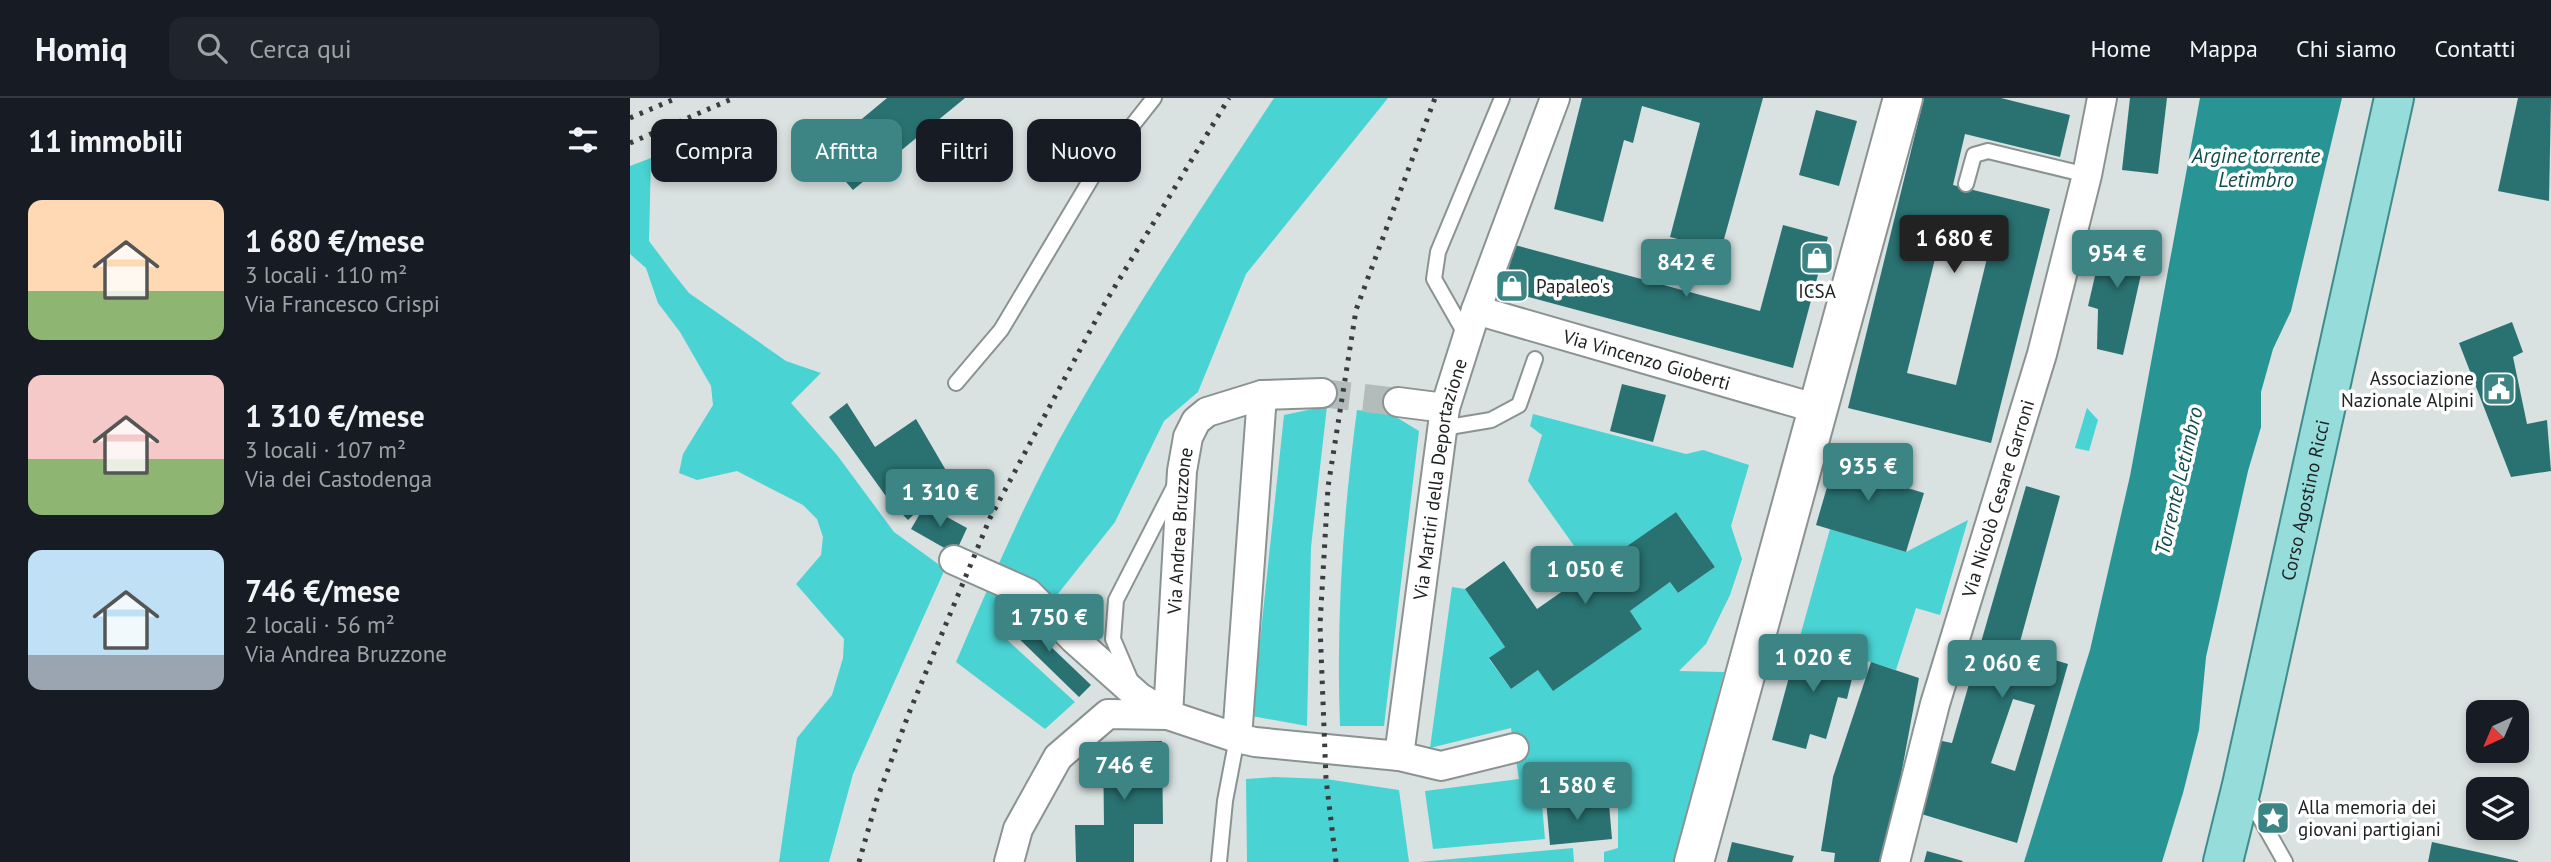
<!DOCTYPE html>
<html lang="it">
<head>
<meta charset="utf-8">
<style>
  body { margin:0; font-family:"PT Sans",sans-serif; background:#20242c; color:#f1f3f6; height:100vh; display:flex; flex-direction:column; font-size:26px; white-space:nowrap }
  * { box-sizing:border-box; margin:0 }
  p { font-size:23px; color:#9ea1a6 }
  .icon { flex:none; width:38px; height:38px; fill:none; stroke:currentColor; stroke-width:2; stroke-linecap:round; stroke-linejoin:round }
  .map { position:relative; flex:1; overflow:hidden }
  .drawer { display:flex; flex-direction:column; background:#171b24; width:630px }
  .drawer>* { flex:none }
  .guide { position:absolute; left:21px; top:21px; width:665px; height:63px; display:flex; gap:14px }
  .needle { width:46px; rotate:224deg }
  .tools { position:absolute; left:1836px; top:602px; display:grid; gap:14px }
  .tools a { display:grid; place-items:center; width:63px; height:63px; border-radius:14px; background:#171b24; box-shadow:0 4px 10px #0003; font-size:35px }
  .price { position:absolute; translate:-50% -60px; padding:0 16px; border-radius:7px; background:#3d8585; color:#fff; font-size:23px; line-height:46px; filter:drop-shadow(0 2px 4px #0008) }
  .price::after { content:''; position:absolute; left:50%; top:42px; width:21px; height:16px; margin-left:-10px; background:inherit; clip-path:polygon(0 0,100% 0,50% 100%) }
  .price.current { background:#222; color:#fff }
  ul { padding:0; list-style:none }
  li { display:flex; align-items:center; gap:21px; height:175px; padding:0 28px }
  li span { display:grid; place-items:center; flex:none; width:196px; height:140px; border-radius:14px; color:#555 }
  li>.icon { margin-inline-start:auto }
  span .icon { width:84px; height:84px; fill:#fffc; stroke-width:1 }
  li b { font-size:30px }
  h2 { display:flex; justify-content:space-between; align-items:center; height:84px; padding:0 28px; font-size:30px }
  .pill { padding:0 24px; border-radius:14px; background:#171b24; box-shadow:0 4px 10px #0003; font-size:24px; line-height:63px }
  .pill.current { background:#3d8585; color:#fff }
  header { display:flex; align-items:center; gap:42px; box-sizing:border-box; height:98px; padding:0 35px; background:#171b24; border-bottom:2px solid #363941 }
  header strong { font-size:33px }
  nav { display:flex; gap:38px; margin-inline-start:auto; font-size:24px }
  .search { width:490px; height:63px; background:#20242c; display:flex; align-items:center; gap:18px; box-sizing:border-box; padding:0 24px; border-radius:14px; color:#9ea1a6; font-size:26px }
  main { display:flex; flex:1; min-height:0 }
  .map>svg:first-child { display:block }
</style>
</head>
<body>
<header>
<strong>Homiq</strong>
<div class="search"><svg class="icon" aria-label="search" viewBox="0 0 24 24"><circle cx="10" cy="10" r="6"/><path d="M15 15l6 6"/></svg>Cerca qui</div>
<nav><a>Home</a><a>Mappa</a><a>Chi siamo</a><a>Contatti</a></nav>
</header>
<main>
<section class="drawer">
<h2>11 immobili<svg class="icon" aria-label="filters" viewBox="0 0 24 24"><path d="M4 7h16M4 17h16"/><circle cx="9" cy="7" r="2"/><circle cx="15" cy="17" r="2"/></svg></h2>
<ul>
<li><span style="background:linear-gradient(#ffd9b3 65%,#8fb573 0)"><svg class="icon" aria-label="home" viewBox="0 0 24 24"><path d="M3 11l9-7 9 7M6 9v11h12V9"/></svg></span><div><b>1 680 €/mese</b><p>3 locali · 110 m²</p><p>Via Francesco Crispi</p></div></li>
<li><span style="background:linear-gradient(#f6c9c9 60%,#8fb573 0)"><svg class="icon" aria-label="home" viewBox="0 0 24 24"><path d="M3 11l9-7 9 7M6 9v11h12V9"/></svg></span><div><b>1 310 €/mese</b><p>3 locali · 107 m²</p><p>Via dei Castodenga</p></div></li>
<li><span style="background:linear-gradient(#bfe0f5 75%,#9aa5b1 0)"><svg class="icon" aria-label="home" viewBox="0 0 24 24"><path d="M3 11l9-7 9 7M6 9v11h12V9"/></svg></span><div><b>746 €/mese</b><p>2 locali · 56 m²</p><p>Via Andrea Bruzzone</p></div></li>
</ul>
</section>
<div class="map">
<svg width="1921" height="764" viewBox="0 0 1921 764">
  <rect width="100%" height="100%" fill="#d9e1e1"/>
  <g fill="#4ad3d3">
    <path d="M 644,0 L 758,0 L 616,176 L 568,294 L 534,323 L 485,424 L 408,521 L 391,506 L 374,539 L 445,604 L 415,631 L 326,564 C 362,481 397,397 442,319 C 504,210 575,105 644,0 Z"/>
    <path d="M 21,60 L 19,143 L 43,175 L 59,195 L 156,263 L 191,275 L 161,305 L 207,357 L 264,434 L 315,471 L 223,676 L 199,764 L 149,764 L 167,640 L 202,597 L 213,560 L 214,541 L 166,486 L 191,457 L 193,439 L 187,421 L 173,407 L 107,373 L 67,382 L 49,375 L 53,356 L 83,307 L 81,288 L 50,234 L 28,205 L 16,170 L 0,156 L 0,68 Z"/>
    <path d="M 697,308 L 681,449 L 677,628 L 622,618 L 654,317 Z"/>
    <path d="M 1457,310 L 1468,322 L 1459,353 L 1445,350 Z"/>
    <path d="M 727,312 L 761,316 L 789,333 L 754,628 L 710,628 C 706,522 713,417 727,312 Z"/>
    <path d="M 903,316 L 1056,356 L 1073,352 L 1119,367 L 1101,428 L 1112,461 L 1100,497 L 1076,546 L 1049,573 L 1094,574 L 1045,764 L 974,764 L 974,754 L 988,750 L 988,688 L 911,694 L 915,741 L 803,751 L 795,693 L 889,681 L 881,630 L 800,650 L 822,489 L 835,491 L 875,549 L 859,561 L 881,591 L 908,572 L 1012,531 L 1000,513 L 1040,484 L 1048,495 L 1085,469 L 1046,414 L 962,473 L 898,383 L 912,337 L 900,328 Z"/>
    <path d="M 1338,422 L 1310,517 L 1286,510 L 1266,572 L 1169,542 L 1200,431 L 1276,454 Z"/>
    <path d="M 644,679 L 696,681 L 769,692 L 779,764 L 617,764 L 616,681 Z"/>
    <path d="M 943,750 L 944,764 L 789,764 Z"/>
  </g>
  <path fill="#289494" d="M 1570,0 L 1712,0 L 1661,213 L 1643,251 L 1631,294 L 1631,329 L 1618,373 L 1576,559 L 1569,632 L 1553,695 L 1532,764 L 1394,764 L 1460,552 L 1500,378 Z"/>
  <g fill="#2a7272" fill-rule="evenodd">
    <path d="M 257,0 L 335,0 L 223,92 L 191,55 Z"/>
    <path d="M 952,0 L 1133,0 L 1091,152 L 1040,139 L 1070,25 L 1012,8 L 1003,45 L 994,42 L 973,124 L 924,111 Z"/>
    <path d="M 1294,0 L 1371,0 L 1440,17 L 1430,59 L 1335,36 L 1323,87 L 1420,111 L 1361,345 L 1218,310 ZM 1311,136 L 1360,148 L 1326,287 L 1277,275 Z"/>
    <path d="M 1500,0 L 1537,0 L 1528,76 L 1492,72 Z"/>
    <path d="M 1888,0 L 1921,0 L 1919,103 L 1868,93 Z"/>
    <path d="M 1186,12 L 1227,23 L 1209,88 L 1169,77 Z"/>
    <path d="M 1153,127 L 1198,139 L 1163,270 L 873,192 L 885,147 L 1130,213 Z"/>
    <path d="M 1475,135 L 1518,145 L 1493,257 L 1467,251 L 1468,211 L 1458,208 Z"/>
    <path d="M 1882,224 L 1893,254 L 1883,259 L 1897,326 L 1917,322 L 1921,373 L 1881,379 L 1829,245 Z"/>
    <path d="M 992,286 L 1036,297 L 1023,344 L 980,333 Z"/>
    <path d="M 217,305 L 245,349 L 286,321 L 321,381 L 278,422 L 258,401 L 199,319 Z"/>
    <path d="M 1209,348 L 1247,359 L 1241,379 L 1294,395 L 1276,454 L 1186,427 Z"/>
    <path d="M 1396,388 L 1430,398 L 1388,551 L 1438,566 L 1387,745 L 1288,715 L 1307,642 L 1322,645 ZM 1383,601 L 1405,607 L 1385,673 L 1361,665 Z"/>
    <path d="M 295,407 L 337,430 L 325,456 L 281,431 Z"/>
    <path d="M 1046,414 L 1085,469 L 1048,495 L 1040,484 L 1000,513 L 1012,531 L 923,593 L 908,572 L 881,591 L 859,560 L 875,549 L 835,491 L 874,463 L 907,511 Z"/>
    <path d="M 398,516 L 424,540 L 418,546 L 461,587 L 449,599 L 381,533 Z"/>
    <path d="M 1169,542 L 1227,560 L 1217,601 L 1208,599 L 1196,641 L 1180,636 L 1176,651 L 1142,642 Z"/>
    <path d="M 1241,564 L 1289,580 L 1264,715 L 1251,764 L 1204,764 L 1205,755 L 1191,753 L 1203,679 Z"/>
    <path d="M 532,643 L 533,726 L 504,726 L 504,764 L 446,764 L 445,727 L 474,727 L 473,644 Z"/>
    <path d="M 953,699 L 954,709 L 979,706 L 982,741 L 920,747 L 916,702 Z"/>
    <path d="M 1102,744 L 1164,758 L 1162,764 L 1097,764 Z"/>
    <path d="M 1802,744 L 1888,763 L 1888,764 L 1798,764 Z"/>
    <path d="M 1297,753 L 1333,763 L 1332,764 L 1294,764 Z"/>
  </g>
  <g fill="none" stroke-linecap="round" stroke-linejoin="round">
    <path stroke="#b4bbbb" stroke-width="28" stroke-dasharray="28 14" stroke-linecap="butt" d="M 692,295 L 768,304"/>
    <defs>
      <g id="lane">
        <path d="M 1336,86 L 1344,57 L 1358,53 L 1457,77"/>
        <path d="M 837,239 L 804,181 L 808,154 L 872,0"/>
        <path d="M 326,285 L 371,232 L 464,76 L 524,0"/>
        <path d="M 813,330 L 861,322 L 889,307 L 905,261"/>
        <path d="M 501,583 L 483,541 L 486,502 L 545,387"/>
        <path d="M 1616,695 L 1655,764"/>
        <path d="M 589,764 L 595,703 L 607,640"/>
      </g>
      <g id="street">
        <path id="s1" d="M 846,212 L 1188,311"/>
        <path d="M 768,304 L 815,310"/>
        <path id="s2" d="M 324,462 L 398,495 L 444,541 L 509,599 L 538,617 L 552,373 L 558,339 L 566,323 L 577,314 L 632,297 L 692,295"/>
        <path d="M 607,640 L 632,297"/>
        <path id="s3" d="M 769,658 L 815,310 L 846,212 L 925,0"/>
        <path d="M 379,764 L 388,731 L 428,659 L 478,616 L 538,617 L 607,640 L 625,644 L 769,658 L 811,668 L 884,650"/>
        <path id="s4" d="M 1265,764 L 1305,606 L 1412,256 L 1457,77 L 1472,0"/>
      </g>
      <path id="secondary" d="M 1064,764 L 1273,0"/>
      <g id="primary">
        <path id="s5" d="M 1593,764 L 1612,687 L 1764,0"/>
      </g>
    </defs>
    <use href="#lane" stroke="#8b9392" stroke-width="18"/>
    <use href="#street" stroke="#8b9392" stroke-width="32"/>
    <use href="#secondary" stroke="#8b9392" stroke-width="42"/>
    <use href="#primary" stroke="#3f8c8b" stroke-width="42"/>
    <use href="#lane" stroke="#fff" stroke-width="14"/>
    <use href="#street" stroke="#fff" stroke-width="28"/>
    <use href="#secondary" stroke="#fff" stroke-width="38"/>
    <use href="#primary" stroke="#95dcdb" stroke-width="38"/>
    <g stroke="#3a3d3d" stroke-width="5" stroke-dasharray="3.5 7" stroke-linecap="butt">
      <path d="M 0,20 L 47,0"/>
      <path d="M 0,45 L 104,0"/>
      <path d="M 229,764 L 247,701 L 279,615 L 360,420 L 475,205 L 599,0"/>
      <path d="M 706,764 L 696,681 L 690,527 L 698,389 L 726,212 L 805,0"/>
    </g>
  </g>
  <defs>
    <symbol id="shop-square" viewBox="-11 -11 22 22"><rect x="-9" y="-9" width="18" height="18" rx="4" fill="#3d8585" stroke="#fff"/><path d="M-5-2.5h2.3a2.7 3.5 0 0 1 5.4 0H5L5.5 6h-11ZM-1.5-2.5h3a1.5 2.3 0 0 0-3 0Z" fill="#fff"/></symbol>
    <symbol id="civic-square" viewBox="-11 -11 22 22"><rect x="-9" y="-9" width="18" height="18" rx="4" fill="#3d8585" stroke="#fff"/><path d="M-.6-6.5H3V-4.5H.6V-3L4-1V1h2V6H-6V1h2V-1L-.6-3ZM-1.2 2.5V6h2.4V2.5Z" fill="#fff"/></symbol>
    <symbol id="sight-square" viewBox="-11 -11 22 22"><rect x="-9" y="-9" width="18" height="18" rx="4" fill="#3d8585" stroke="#fff"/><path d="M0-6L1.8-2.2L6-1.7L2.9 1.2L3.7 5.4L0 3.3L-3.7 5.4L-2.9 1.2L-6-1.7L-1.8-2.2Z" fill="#fff"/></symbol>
  </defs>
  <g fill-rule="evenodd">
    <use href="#shop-square" x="1168" y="141" width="38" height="38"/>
    <use href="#shop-square" x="863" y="169" width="38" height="38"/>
    <use href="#civic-square" x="1850" y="272" width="38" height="38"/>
    <use href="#sight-square" x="1624" y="701" width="38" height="38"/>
  </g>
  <g text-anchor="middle" stroke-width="7" stroke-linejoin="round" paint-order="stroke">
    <g font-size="19" fill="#202323" stroke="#fff" text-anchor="start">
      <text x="906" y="195">Papaleo's</text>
      <text x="1187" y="200" text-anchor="middle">ICSA</text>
      <text x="1844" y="287" text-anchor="end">Associazione<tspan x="1844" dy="22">Nazionale Alpini</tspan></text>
      <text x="1668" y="716">Alla memoria dei<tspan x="1668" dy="22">giovani partigiani</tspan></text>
    </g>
    <g font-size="19" fill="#202323" stroke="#fff">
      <text dy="7" stroke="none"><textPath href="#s1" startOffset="178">Via Vincenzo Gioberti</textPath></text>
      <text dy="7" stroke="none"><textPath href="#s3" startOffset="280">Via Martiri della Deportazione</textPath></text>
      <text dy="7" stroke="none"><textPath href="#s4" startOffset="378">Via Nicolò Cesare Garroni</textPath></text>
      <text dy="7" stroke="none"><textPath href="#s5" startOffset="371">Corso Agostino Ricci</textPath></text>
      <text dy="7" stroke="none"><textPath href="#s2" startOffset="452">Via Andrea Bruzzone</textPath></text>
    </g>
    <g font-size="21" font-style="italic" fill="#114d4d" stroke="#fff">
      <text x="1626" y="65">Argine torrente<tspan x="1626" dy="24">Letimbro</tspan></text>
      <text transform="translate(1549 383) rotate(-77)" y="7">Torrente Letimbro</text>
    </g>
  </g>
</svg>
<div class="tools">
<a><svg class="needle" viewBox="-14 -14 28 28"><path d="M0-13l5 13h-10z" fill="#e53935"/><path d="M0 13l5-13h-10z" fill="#9ea1a6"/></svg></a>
<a><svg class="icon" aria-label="layers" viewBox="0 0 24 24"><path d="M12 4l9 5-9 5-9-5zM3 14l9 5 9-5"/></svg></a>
</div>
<b class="price current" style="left:1324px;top:177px">1 680 €</b>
<b class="price" style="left:1487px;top:192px">954 €</b>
<b class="price" style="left:1056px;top:201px">842 €</b>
<b class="price" style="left:1238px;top:405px">935 €</b>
<b class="price" style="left:310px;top:431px">1 310 €</b>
<b class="price" style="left:955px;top:508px">1 050 €</b>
<b class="price" style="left:419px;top:556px">1 750 €</b>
<b class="price" style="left:1183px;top:596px">1 020 €</b>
<b class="price" style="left:1372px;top:602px">2 060 €</b>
<b class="price" style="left:494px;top:704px">746 €</b>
<b class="price" style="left:947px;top:724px">1 580 €</b>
<div class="guide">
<a class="pill">Compra</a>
<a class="pill current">Affitta</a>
<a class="pill">Filtri</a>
<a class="pill">Nuovo</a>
</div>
</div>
</main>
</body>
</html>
